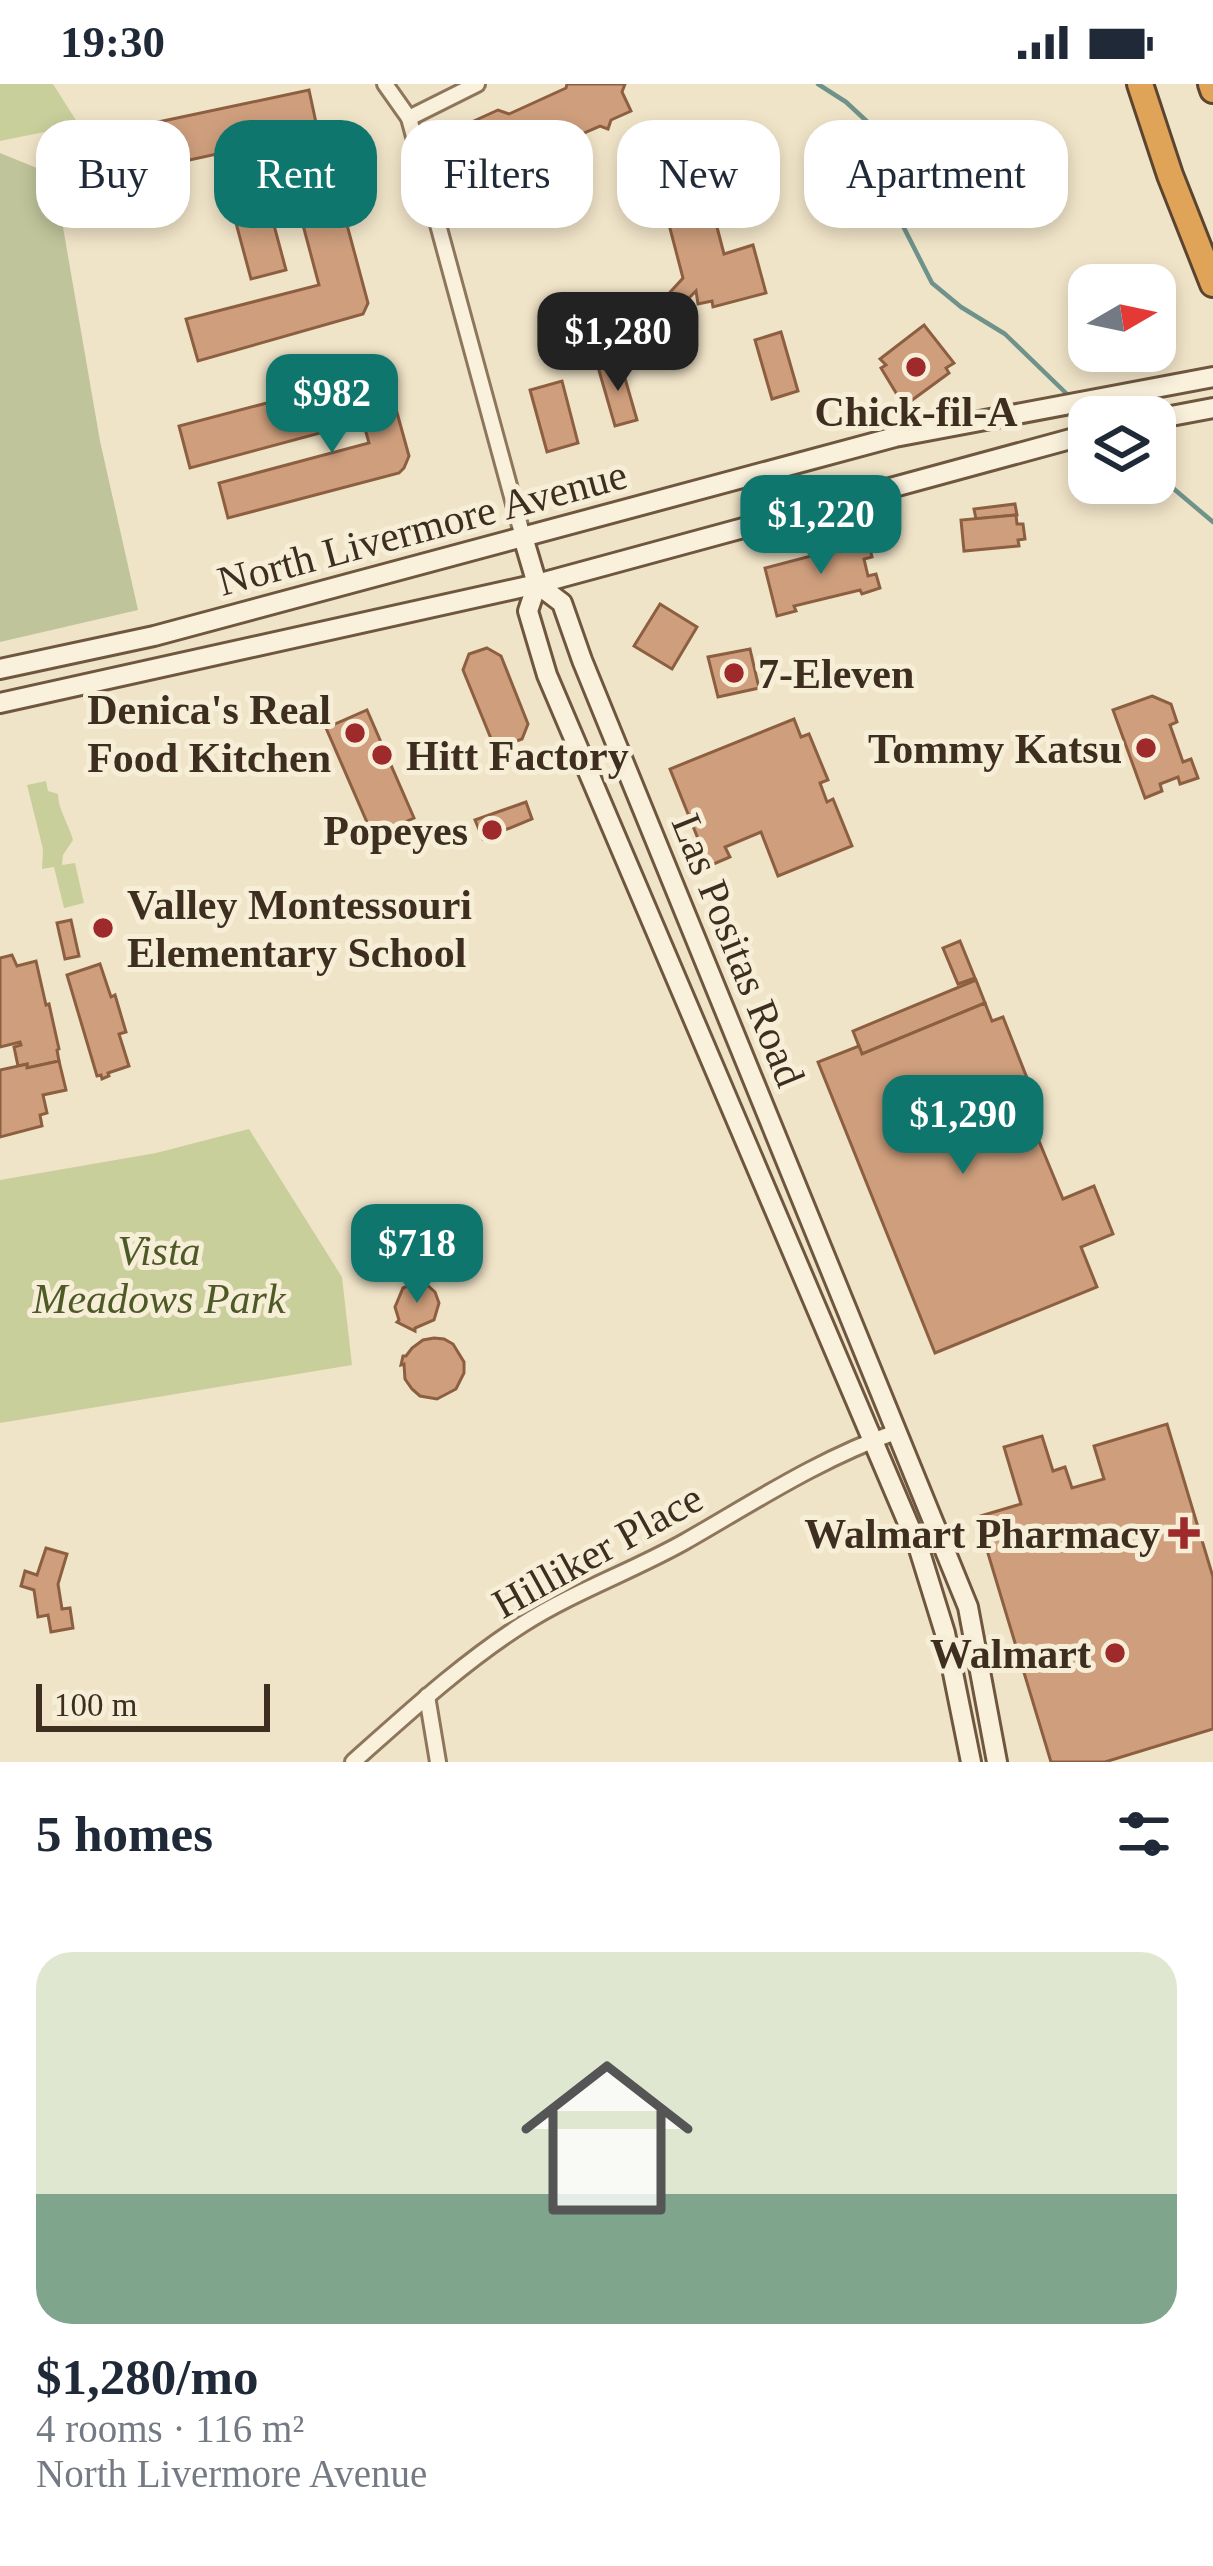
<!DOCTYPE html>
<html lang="en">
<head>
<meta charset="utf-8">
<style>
  body { margin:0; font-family:"Times New Roman",serif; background:#f6f6f7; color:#1f2937; height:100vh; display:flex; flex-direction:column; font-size:45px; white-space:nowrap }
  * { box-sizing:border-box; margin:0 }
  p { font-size:39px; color:#747a83 }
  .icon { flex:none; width:66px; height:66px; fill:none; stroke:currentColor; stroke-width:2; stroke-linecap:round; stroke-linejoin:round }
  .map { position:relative; height:1678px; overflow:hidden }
  .sheet { display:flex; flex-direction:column; background:#fff; flex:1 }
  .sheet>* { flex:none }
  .top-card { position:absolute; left:36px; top:36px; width:1143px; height:108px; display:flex; gap:24px }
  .needle { width:78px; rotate:81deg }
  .controls { position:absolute; left:1068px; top:180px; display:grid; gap:24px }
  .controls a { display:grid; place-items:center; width:108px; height:108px; border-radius:24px; background:#fff; box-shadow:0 6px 18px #0003; font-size:60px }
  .scale { position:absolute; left:36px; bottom:30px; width:234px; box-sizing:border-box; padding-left:12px; border:6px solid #3d2e20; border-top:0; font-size:33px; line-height:42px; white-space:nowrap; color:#3d2e20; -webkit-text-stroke:9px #f7eed8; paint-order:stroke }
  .price { position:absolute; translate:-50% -102px; padding:0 27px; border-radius:24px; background:#0f766e; color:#fff; font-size:39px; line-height:78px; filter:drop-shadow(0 3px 6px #0008) }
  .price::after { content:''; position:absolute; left:50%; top:72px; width:36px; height:27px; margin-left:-18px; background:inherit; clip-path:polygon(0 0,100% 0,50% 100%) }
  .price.current { background:#222; color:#fff }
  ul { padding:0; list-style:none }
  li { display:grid; align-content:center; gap:24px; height:636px; padding:0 36px }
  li+li { border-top:3px solid #e0e1e3 }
  li span { display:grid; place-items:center; height:372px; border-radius:36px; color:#555 }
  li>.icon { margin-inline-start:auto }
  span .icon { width:216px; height:216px; fill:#fffc; stroke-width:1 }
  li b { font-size:51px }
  h2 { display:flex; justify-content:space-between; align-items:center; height:144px; padding:0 36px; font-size:51px }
  .tag { padding:0 42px; border-radius:36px; background:#fff; box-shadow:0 6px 18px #0003; font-size:42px; line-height:108px }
  .tag.current { background:#0f766e; color:#fff }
  .status { display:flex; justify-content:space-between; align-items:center; height:84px; padding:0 60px; background:#fff; direction:ltr }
  .status svg { height:33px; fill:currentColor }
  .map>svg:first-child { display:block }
</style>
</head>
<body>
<div class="status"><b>19:30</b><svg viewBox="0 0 49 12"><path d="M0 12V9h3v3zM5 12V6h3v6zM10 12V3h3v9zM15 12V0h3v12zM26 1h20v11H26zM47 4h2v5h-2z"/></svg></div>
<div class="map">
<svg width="1213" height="1678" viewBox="0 0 1213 1678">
  <rect width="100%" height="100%" fill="#f0e4c8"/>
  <g fill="#c9cf9b">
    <path d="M 0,0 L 53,0 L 79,41 L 0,57 Z"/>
    <path d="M 46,697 L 48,707 L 58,710 C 58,725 69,741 73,756 L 63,771 L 62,781 L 75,779 L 84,819 L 64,824 L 54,783 L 42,785 L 43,765 L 27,701 Z"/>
    <path d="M 249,1045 L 342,1193 L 352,1281 L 0,1339 L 0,1096 L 156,1069 Z"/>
  </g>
  <path fill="#bfc49a" d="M 0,69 L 54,91 L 100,357 L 138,526 L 0,558 Z"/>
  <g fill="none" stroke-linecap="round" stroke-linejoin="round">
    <g stroke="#6f938a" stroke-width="4.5">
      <path d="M 818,0 L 846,18 L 874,44 L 878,93 L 932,199 L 961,223 L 1005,250 L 1070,313"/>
      <path d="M 1155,389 L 1213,438"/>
    </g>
  </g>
  <g fill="#cf9f7d" stroke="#8d5f41" stroke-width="3">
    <path d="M 567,0 L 625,0 L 622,8 L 631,27 L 611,36 L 608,45 L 600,42 L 570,55 L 564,72 L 547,66 L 518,80 L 515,88 L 506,85 L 486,94 L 477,74 L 468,71 L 472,62 L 463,42 L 498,26 L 509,30 L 566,4 Z"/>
    <path d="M 309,6 L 318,48 L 139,87 L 130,44 Z"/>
    <path d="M 329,74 L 368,219 L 363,230 L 198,277 L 186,235 L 319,201 L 288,85 Z"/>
    <path d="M 260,89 L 286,186 L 251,195 L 225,98 Z"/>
    <path d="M 704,93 L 724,170 L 753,161 L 766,209 L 713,223 L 712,217 L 698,220 L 696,207 L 676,227 L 664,215 L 683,194 L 661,110 L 686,104 L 684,98 Z"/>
    <path d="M 924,241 L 954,279 L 946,284 L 949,289 L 904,322 L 881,284 L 886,281 L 880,275 Z"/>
    <path d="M 781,248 L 798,307 L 772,315 L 755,256 Z"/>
    <path d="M 620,277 L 637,336 L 615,342 L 598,283 Z"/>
    <path d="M 383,278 L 409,372 L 404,384 L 399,389 L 228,434 L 219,399 L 369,359 L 349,287 Z"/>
    <path d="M 562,297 L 578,359 L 547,368 L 530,306 Z"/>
    <path d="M 324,304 L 335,345 L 190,384 L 179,342 Z"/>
    <path d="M 1015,420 L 1017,431 L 976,435 L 974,425 Z"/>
    <path d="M 1016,431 L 1017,440 L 1023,440 L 1025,455 L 1018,456 L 1019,462 L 964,467 L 961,436 Z"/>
    <path d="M 868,457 L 872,473 L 864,475 L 868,492 L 876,490 L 880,504 L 862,510 L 860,506 L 794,522 L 796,527 L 777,532 L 765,484 Z"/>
    <path d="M 660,520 L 697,543 L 672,585 L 634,562 Z"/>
    <path d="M 487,564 L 501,572 L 528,640 L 522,655 L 506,661 L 492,657 L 463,586 L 469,570 Z"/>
    <path d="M 750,565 L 759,604 L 718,613 L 708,573 Z"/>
    <path d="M 1152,612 L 1171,620 L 1177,638 L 1170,641 L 1183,678 L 1191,675 L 1198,694 L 1180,700 L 1178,693 L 1160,700 L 1162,707 L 1145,714 L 1113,626 Z"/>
    <path d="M 367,626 L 414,734 L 373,752 L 326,644 Z"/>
    <path d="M 794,635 L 801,653 L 809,650 L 828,696 L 820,699 L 827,718 L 833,715 L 852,762 L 778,792 L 761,748 L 725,763 L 730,773 L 709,782 L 670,685 Z"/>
    <path d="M 526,718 L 532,735 L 483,755 L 475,736 Z"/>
    <path d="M 71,836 L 79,872 L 65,875 L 57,839 Z"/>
    <path d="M 960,857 L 975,894 L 958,900 L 943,864 Z"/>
    <path d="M 12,871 L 17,882 L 36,877 L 46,921 L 49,920 L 59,965 L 57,966 L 59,977 L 27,984 L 27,980 L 18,982 L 14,963 L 21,961 L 20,958 L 0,963 L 0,874 Z"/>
    <path d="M 100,880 L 111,913 L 115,911 L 126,948 L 119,950 L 129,982 L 108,989 L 109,992 L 102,995 L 101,991 L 97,992 L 67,891 Z"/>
    <path d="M 976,896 L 985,919 L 862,970 L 853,947 Z"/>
    <path d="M 985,919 L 992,937 L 1003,933 L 1027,994 L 1015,999 L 1063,1115 L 1094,1102 L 1113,1150 L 1081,1163 L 1097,1203 L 935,1269 L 818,978 L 859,962 L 862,970 Z"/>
    <path d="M 59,977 L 66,1006 L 43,1011 L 47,1029 L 40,1031 L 42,1042 L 0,1053 L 0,986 L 27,980 L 27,984 Z"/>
    <path d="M 413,1200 L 426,1200 L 435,1208 L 439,1219 L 434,1236 L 415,1244 L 415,1247 L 397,1238 L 399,1236 L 395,1223 L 403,1204 Z"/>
    <path d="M 434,1254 L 444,1255 L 453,1260 L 464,1278 L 464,1289 L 456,1305 L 437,1315 L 420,1312 L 412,1305 L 405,1295 L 404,1280 L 401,1281 L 403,1272 L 406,1272 L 412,1264 L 423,1256 Z"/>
    <path d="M 1167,1340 L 1213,1493 L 1213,1645 L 1105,1678 L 1051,1678 L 977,1433 L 1021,1420 L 1004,1363 L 1042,1352 L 1053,1387 L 1065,1383 L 1072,1404 L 1104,1395 L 1094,1362 Z"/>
    <path d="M 46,1464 L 67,1470 L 58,1500 L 62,1525 L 70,1524 L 73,1544 L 51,1548 L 48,1531 L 38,1533 L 34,1506 L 21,1502 L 25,1487 L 37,1491 Z"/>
  </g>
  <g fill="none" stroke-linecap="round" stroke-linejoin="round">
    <defs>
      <g id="minor">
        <path d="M 385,0 L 409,34 L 523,453"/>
        <path d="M 409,34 L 477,0"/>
        <path d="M 427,1612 L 438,1678"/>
        <path d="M 353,1678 C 407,1630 462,1579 523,1540 C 575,1507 633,1487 686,1457 C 754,1418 821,1374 896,1348"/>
      </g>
      <g id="secondary">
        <path d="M 1155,335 L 1213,324"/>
        <path d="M 523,453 L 537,500 L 528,527 L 547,591 L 919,1465 L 945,1549 L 971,1678"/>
        <path d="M 537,500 L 562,519 L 582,576 L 968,1523 L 997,1678"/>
        <path d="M 0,585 L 154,552 L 895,353 L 1213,293"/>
        <path d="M 0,619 L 537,500 L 1089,350"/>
      </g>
      <g id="motorway">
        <path d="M 1140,0 L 1170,91 L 1213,200"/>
        <path d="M 1211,0 L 1213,6"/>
      </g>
    </defs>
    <use href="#minor" stroke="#8d765c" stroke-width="20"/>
    <use href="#secondary" stroke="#6f573f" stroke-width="24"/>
    <use href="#motorway" stroke="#5b4430" stroke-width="30"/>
    <use href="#minor" stroke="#faf1dc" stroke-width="14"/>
    <use href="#secondary" stroke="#faf1dc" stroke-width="18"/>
    <use href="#motorway" stroke="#e0a458" stroke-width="24"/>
  </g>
  <g fill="#9e2a2b" stroke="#f7eed8" stroke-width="4.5">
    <circle cx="916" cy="283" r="12"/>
    <circle cx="734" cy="589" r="12"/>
    <circle cx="355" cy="649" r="12"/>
    <circle cx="1146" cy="664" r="12"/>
    <circle cx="382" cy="671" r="12"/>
    <circle cx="492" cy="746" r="12"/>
    <circle cx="103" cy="844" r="12"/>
    <path d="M1178 1431h12v12h12v12h-12v12h-12v-12h-12v-12h12z"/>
    <circle cx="1115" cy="1569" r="12"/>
  </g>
  <g text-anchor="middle" stroke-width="10" stroke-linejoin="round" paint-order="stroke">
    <g font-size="42" font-weight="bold" fill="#3d2e20" stroke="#f7eed8" text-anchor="end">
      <text x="916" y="342" text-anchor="middle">Chick-fil-A</text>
      <text x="758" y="604" text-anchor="start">7-Eleven</text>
      <text x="331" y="640">Denica's Real<tspan x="331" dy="48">Food Kitchen</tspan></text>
      <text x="1122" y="679">Tommy Katsu</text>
      <text x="406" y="686" text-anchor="start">Hitt Factory</text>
      <text x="468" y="761">Popeyes</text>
      <text x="127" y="835" text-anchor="start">Valley Montessouri<tspan x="127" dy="48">Elementary School</tspan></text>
      <text x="1160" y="1464">Walmart Pharmacy</text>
      <text x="1091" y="1584">Walmart</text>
    </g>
    <g font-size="42" fill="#3d2e20" stroke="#f7eed8">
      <text transform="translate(422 443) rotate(-15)" y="15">North Livermore Avenue</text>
      <text transform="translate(739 866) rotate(68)" y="15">Las Positas Road</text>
      <text transform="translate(597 1466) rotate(-29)" y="15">Hilliker Place</text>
    </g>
    <g font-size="42" font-style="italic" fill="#4d5a26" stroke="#f7eed8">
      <text x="159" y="1181">Vista<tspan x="159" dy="48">Meadows Park</tspan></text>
    </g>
  </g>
</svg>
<div class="controls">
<a><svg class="needle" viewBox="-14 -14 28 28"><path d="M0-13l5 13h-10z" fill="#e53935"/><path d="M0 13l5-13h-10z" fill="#747a83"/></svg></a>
<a><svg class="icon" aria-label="layers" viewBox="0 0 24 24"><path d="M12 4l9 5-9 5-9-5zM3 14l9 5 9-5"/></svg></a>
</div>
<div class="scale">100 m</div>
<b class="price current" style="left:618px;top:310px">$1,280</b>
<b class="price" style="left:332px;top:372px">$982</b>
<b class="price" style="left:821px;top:493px">$1,220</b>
<b class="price" style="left:963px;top:1093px">$1,290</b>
<b class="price" style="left:417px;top:1222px">$718</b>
<div class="top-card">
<a class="tag">Buy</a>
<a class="tag current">Rent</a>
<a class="tag">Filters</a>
<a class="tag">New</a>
<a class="tag">Apartment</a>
</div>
</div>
<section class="sheet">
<h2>5 homes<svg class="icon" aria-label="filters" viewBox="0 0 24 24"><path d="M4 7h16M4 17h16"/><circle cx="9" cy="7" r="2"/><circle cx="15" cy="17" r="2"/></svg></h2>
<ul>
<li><span style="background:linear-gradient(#dfe7d0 65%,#7fa58c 0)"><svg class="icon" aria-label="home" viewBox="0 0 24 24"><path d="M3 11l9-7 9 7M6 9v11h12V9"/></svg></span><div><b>$1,280/mo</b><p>4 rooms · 116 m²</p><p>North Livermore Avenue</p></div></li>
</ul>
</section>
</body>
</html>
